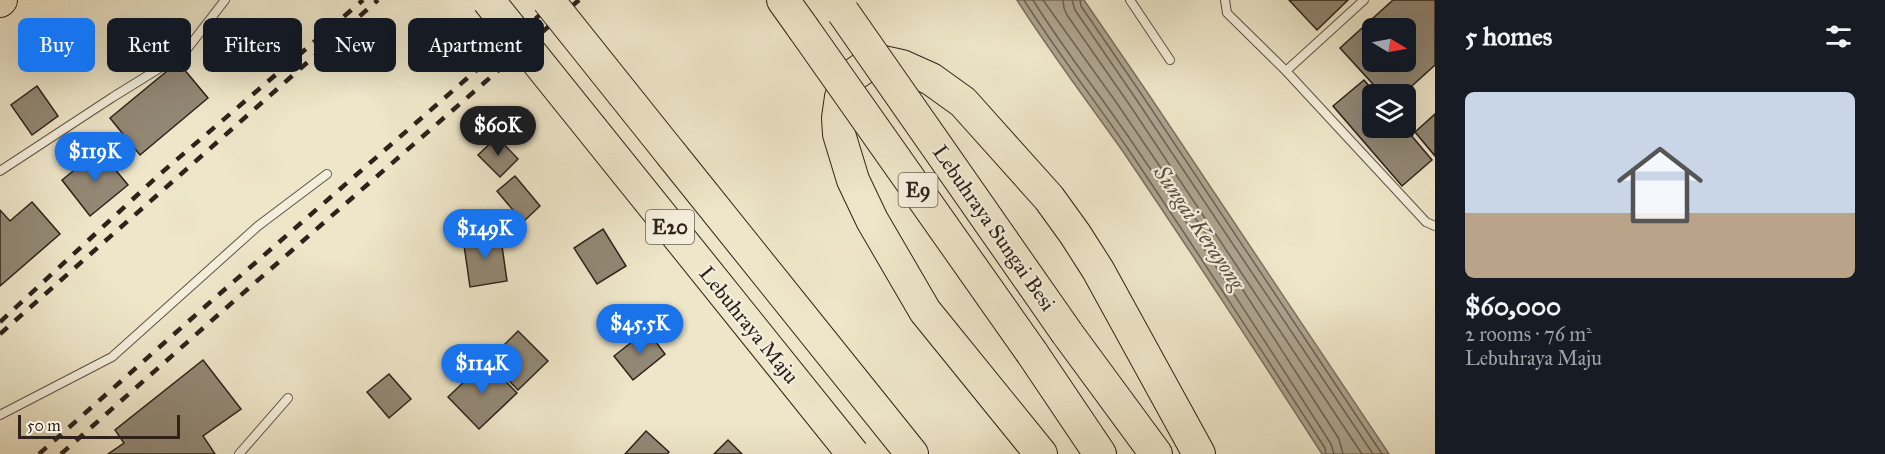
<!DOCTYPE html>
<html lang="en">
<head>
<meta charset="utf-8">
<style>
  body { margin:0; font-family:"IM FELL Great Primer",serif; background:#20242c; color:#f1f3f6; height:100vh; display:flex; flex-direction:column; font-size:22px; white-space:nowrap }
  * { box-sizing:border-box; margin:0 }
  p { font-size:20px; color:#9ea1a6 }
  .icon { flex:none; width:33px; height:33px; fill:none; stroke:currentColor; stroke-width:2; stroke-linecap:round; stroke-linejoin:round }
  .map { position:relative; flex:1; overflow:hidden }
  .details { display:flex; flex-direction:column; background:#171b24; width:450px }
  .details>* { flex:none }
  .guide { position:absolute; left:18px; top:18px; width:570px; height:54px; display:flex; gap:12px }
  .needle { width:39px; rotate:100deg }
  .controls { position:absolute; left:1362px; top:18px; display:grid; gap:12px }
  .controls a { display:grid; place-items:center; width:54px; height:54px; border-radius:9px; background:#171b24; box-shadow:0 6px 24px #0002; font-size:30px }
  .scale { position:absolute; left:18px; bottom:15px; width:162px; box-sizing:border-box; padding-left:6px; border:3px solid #2e221b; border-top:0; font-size:16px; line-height:21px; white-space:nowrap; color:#2e221b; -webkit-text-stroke:4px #f4efdc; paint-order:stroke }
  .price { position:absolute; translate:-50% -51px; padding:0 14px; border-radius:21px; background:#1a73e8; color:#fff; font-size:20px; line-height:39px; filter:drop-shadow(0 2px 3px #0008) }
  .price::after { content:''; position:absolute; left:50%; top:36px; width:18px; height:14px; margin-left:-9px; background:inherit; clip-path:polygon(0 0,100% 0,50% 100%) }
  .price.active { background:#222; color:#fff }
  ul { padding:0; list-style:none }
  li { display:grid; align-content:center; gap:12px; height:318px; padding:0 30px }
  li+li { border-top:2px solid #363941 }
  li span { display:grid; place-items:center; height:186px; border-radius:9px; color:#555 }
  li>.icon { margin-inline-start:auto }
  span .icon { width:108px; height:108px; fill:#fffc; stroke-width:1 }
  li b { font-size:26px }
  h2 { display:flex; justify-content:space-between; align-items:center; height:72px; padding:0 30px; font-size:26px }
  .chip { padding:0 21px; border-radius:9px; background:#171b24; box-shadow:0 6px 24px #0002; font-size:21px; line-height:54px }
  .chip.active { background:#1a73e8; color:#fff }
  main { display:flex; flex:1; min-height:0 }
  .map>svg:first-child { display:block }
</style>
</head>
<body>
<main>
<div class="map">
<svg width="1435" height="454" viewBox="0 0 1435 454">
  <rect width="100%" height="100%" fill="#eee6c9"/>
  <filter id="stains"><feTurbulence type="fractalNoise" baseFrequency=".00333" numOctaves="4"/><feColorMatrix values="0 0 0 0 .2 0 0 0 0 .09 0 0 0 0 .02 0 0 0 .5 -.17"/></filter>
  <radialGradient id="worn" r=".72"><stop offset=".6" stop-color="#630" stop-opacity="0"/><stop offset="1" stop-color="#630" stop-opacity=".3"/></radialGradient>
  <path fill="#ada38e" stroke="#7a6f60" stroke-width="1.5" d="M 1017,0 L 1084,0 L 1147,92 L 1389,454 L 1322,454 C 1257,353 1191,252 1124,153 C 1088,102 1050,52 1017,0 Z"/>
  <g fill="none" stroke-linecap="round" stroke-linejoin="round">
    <g stroke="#6e6254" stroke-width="1.5">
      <path d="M 1024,0 C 1056,51 1094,99 1128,149 C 1195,248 1260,348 1325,448 L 1326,454"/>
      <path d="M 1033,0 C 1064,50 1101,96 1134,145 C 1202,244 1267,344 1331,444 L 1334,454"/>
      <path d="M 1043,0 L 1116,102 L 1223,259 L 1339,439 L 1343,454"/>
      <path d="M 1063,0 L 1064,8 L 1067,15 L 1129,104 L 1362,454"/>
      <path d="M 1072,0 L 1075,10 L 1136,99 L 1373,454"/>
      <path d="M 1080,0 L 1081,6 L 1142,95 L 1382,454"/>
    </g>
  </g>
  <g fill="#928875" stroke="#2e221b" stroke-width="1.5" fill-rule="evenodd">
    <path d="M 1289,0 L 1348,0 L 1317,30 Z"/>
    <path d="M 1393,0 L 1435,0 L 1435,65 L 1403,94 L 1382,94 L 1340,48 ZM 1372,28 L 1406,28 L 1406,62 L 1372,62 Z"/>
    <path d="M 178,62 L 208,98 L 140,155 L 110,118 Z"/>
    <path d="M 1364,80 L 1376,94 L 1372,94 L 1372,128 L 1405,128 L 1432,160 L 1402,186 L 1333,106 Z"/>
    <path d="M 37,86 L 58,116 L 32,135 L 11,105 Z"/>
    <path d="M 1435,114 L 1435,156 L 1415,132 Z"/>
    <path d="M 497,137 L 518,159 L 500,177 L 478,155 Z"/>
    <path d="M 99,150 L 128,185 L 90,216 L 62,180 Z"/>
    <path d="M 515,176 L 540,206 L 523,222 L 497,191 Z"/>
    <path d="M 32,202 L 60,234 L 0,286 L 0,210 L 10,221 Z"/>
    <path d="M 603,229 L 626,266 L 597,284 L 574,248 Z"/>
    <path d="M 500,232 L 507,281 L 470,287 L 463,238 Z"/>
    <path d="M 647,330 L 665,354 L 633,380 L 614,356 Z"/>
    <path d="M 518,331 L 548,361 L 518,390 L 489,360 Z"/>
    <path d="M 203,360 L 241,409 L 203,436 L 215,454 L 108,454 L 124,443 L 115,430 Z"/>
    <path d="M 486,361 L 517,393 L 479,429 L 448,397 Z"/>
    <path d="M 389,374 L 411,399 L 389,418 L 367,392 Z"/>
    <path d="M 646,431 L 669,452 L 667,454 L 625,454 Z"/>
    <path d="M 728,440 L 742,454 L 714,454 Z"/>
  </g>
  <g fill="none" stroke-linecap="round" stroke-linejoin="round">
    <defs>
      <g id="lane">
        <path d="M 1130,0 L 1170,60"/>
        <path d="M 1225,0 L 1227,13 L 1286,71 L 1426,222 L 1435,226"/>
        <path d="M 1286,71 L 1364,0"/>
        <path d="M 0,171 L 113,97 L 184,53 L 225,0"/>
        <path d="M 0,415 L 112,357 L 258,226 L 327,174"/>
        <path d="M 239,454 L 288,398"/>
      </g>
      <g id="highway">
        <path d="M 783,0 L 803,28"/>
        <path d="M 0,1 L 1,0"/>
        <path d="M 672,155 L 912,454"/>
        <path d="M 1067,333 L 1156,454"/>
        <path d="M 1032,353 L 1100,454"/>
        <path d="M 1041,454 L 925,311 L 872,220 L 853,180 L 839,134 L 838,118 L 841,97 L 849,78 L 865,67 L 884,62 L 902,66 L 931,79 L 963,102 L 1049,198 L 1075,234 L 1098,270 L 1199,454"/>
      </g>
    </defs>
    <use href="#lane" stroke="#5e5346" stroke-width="10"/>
    <use href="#highway" stroke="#2e221b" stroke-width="34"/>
    <use href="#lane" stroke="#f4efdc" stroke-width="8"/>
    <use href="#highway" stroke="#eee6c9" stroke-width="32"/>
    <g stroke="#2e221b" stroke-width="4.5" stroke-dasharray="10 10" stroke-linecap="butt">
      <path d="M 0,322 L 160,174 L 363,0"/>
      <path d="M 0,334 L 378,0"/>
      <path d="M 39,454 L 208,304 L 557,0"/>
      <path d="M 61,454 L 218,315 L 579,0"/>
    </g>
    <defs>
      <g id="highway-bridge">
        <path d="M 488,0 L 853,454"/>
        <path d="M 548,0 L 672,155"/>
        <path d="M 843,12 L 1067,333"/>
        <path d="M 803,28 L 1032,353"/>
      </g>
    </defs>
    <use href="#highway-bridge" stroke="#2e221b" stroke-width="34" stroke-linecap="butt"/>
    <use href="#highway-bridge" stroke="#eee6c9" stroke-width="32"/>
  </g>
  <g text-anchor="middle" stroke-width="4.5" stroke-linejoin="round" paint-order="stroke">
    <g fill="#f4efdc" stroke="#696055" stroke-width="1.5">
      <rect x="898.5" y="173" width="39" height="34" rx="4.5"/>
      <rect x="646" y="210" width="48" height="34" rx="4.5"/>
    </g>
    <g font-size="20" font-weight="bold" fill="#2e221b">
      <text x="918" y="197">E9</text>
      <text x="670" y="234">E20</text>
    </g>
    <g font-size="21" fill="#2e221b" stroke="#f4efdc">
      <text transform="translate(994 228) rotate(55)" y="7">Lebuhraya Sungai Besi</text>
      <text transform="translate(749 325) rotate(51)" y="7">Lebuhraya Maju</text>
    </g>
    <g font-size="22" font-style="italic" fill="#5a4f43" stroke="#f4efdc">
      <text transform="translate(1200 227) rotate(56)" y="8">Sungai Kerayong</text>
    </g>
  </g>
  <rect width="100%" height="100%" filter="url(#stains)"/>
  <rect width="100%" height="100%" fill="url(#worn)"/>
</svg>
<div class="controls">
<a><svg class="needle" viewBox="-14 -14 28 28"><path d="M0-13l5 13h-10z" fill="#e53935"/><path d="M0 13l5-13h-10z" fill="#9ea1a6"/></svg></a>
<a><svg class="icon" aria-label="layers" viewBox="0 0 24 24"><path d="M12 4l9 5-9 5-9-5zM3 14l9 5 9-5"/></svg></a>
</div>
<div class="scale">50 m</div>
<b class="price active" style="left:498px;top:157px">$60K</b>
<b class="price" style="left:95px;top:183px">$119K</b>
<b class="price" style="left:485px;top:260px">$149K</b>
<b class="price" style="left:640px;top:355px">$45.5K</b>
<b class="price" style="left:482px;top:395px">$114K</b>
<div class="guide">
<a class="chip active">Buy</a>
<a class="chip">Rent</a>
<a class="chip">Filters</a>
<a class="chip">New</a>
<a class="chip">Apartment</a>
</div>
</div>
<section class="details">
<h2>5 homes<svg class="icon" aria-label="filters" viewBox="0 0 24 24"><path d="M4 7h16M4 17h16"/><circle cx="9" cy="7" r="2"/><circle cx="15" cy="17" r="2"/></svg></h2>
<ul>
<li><span style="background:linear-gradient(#c9d6e8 65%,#b9a48a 0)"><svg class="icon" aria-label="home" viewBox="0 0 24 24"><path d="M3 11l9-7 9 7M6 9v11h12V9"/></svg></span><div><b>$60,000</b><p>2 rooms · 76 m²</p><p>Lebuhraya Maju</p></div></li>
</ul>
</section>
</main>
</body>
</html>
